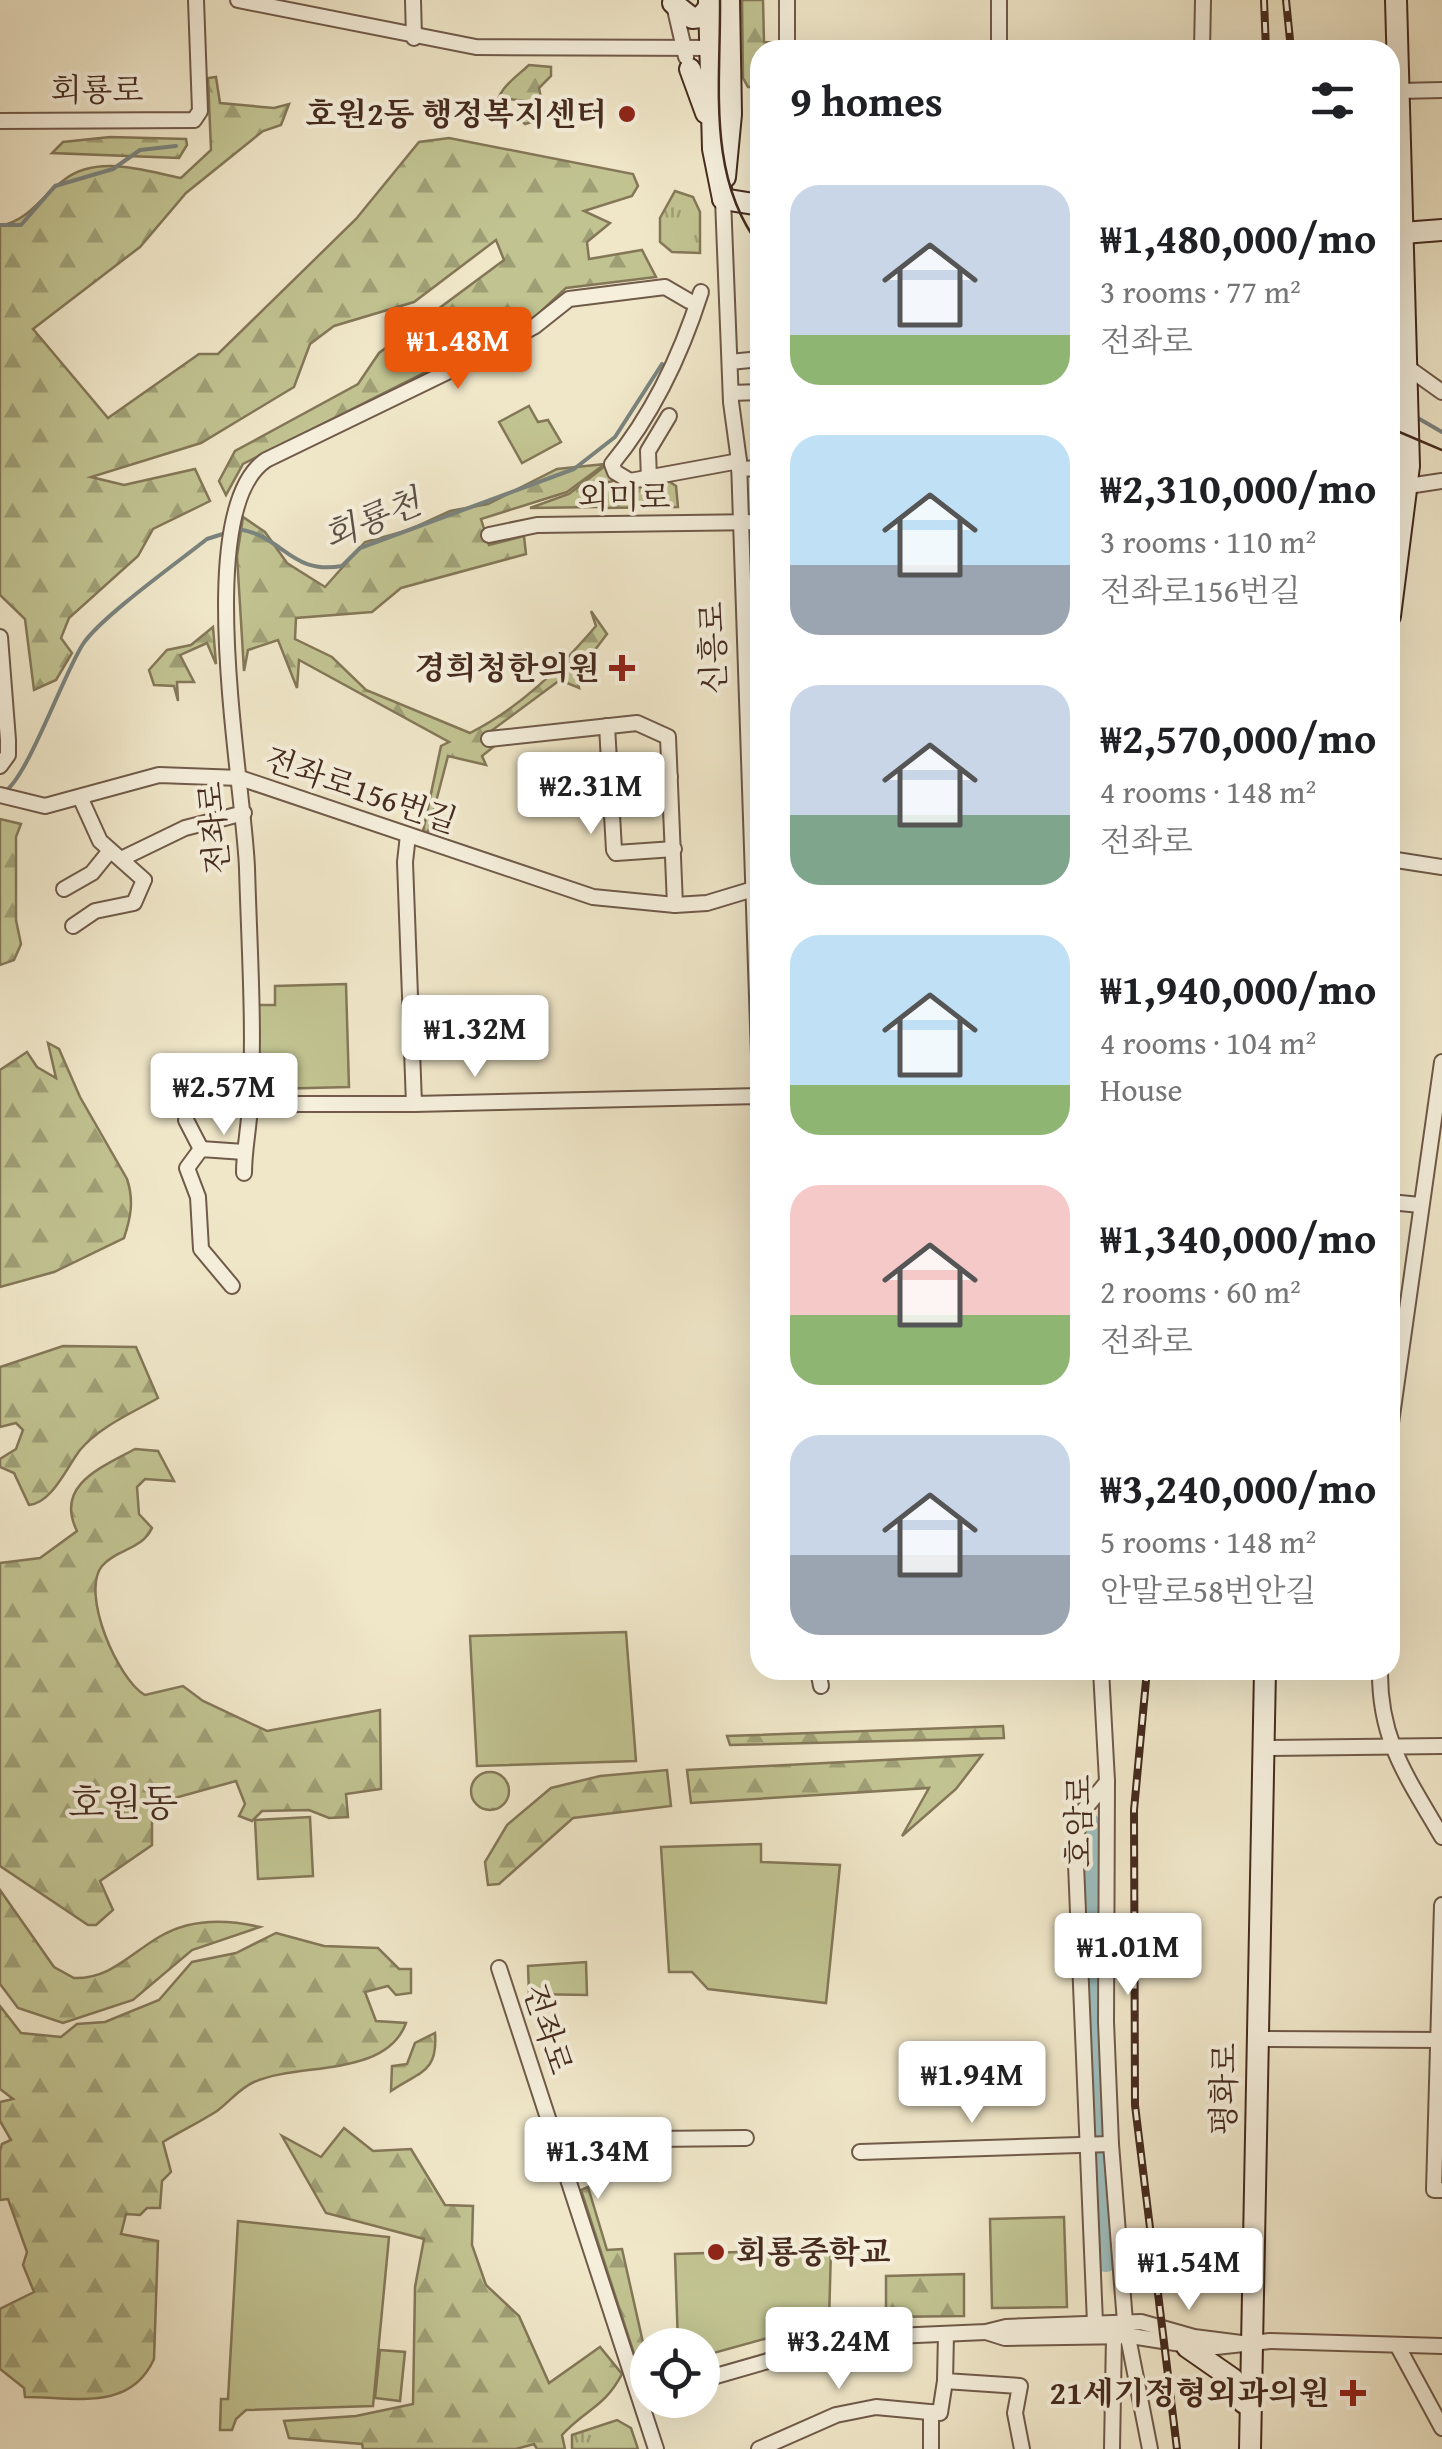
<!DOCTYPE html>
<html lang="en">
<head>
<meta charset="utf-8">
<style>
  body { margin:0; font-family:"Gentium Book Plus","Noto Serif KR",serif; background:#f6f6f6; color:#202124; height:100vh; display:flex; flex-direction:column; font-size:38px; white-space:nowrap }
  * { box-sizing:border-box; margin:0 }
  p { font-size:32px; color:#757577 }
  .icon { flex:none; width:55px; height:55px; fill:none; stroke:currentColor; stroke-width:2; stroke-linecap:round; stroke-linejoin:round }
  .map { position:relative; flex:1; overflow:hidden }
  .drawer { position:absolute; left:750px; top:40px; width:650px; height:1640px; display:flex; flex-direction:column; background:#fff; border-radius:30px; box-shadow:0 10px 40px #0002 }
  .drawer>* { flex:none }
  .tools { position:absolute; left:630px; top:2328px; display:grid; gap:20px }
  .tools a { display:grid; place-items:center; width:90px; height:90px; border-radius:50%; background:#fff; box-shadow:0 10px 40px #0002; font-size:50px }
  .price { position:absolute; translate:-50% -85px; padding:0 22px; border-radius:10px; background:#fff; color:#222; font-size:32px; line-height:65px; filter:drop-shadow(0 2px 5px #0008) }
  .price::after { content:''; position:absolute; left:50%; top:60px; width:30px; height:22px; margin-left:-15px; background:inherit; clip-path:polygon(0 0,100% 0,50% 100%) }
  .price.selected { background:#ea580c; color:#fff }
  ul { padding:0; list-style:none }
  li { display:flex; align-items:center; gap:30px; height:250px; padding:0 40px }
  li span { display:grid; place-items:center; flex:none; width:280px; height:200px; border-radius:30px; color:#555 }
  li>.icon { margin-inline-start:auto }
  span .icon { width:120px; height:120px; fill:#fffc; stroke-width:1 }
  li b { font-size:42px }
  h2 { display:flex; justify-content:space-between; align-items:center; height:120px; padding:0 40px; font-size:42px }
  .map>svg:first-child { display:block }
</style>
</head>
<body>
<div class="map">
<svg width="1442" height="2449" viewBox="0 0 1442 2449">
  <defs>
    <pattern id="grass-tufts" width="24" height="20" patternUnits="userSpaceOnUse" patternTransform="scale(2.5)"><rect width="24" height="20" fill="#c1c391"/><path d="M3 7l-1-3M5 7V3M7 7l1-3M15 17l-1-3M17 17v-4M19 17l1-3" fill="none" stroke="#9f9f76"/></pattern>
    <pattern id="forest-firs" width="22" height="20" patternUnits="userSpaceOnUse" patternTransform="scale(2.5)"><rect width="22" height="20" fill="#c1c391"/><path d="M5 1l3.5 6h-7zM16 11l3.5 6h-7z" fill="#9f9f76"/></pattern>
  </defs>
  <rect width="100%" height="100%" fill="#f0e7c9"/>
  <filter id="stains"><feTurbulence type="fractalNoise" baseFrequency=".002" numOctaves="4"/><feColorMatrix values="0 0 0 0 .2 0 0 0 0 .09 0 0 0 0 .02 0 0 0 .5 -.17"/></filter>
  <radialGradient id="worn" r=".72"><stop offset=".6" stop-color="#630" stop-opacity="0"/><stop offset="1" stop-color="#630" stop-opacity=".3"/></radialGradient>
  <g fill="url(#grass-tufts)" stroke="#847758" stroke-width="2.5">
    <path d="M 675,191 L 693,197 L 700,212 L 700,253 L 672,252 L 660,242 L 660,218 Z"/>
    <path d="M 609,463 L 616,480 L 599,485 L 597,507 L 530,508 L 569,494 Z"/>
    <circle cx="490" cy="1791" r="19"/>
    <path d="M 617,2420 L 631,2428 L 638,2449 L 572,2449 L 572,2435 Z"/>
  </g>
  <g fill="url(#forest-firs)" stroke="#847758" stroke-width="2.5">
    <path d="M 742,0 L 763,0 L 764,42 L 779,43 L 779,50 L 760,50 L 760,87 L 748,87 L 743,78 Z"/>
    <path d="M 529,65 L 551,67 L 551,76 L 539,88 L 545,118 L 525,124 L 520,119 L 526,101 L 509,99 L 496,109 C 497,89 515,78 529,65 Z"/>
    <path d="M 216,77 L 220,103 L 274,108 L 289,104 L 281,125 L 263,131 L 186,193 L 140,247 L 33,329 L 108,418 L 199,354 L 218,354 L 356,219 L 419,142 L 449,138 L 633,174 L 638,186 L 632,196 L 584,211 L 610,223 L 587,242 L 589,259 L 642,250 L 656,277 L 566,288 L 535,317 L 243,464 L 226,495 L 219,481 L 235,451 L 358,384 L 379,353 L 504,260 L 496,240 L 414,302 L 334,326 L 310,344 L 294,387 L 201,443 L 91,477 L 124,485 L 195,469 L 210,501 L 153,529 L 138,556 L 69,618 L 61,638 L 72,653 L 56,680 L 34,690 L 25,619 L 0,595 L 0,226 C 30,220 40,197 64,180 C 97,154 145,171 181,178 L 211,150 L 208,78 Z"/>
    <path d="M 110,137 L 186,139 L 187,145 L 179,158 L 52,153 L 63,142 Z"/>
    <path d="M 605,464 L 567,492 L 481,519 L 489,545 L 524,536 L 526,554 L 401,588 L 372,612 L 296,618 L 295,639 L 332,657 L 366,690 L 470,733 C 521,707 559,669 596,626 L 591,611 L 607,634 L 576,675 L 579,688 L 560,680 L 483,737 L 497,744 L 482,756 L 486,765 L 448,756 L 427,836 L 422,836 L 441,746 L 449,742 L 299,660 L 297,688 L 278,640 L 248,650 L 244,671 L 237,556 L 243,517 L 265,532 L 287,563 L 325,587 L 365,542 L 409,530 L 450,511 L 488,504 L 557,469 Z"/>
    <path d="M 664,478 L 676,486 L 678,507 L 600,508 L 601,488 Z"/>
    <path d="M 213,627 L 216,664 L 207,643 L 180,655 L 194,682 L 177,682 L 178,701 L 174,686 L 154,685 L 149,670 L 167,650 L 191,645 Z"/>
    <path d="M 0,819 L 21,824 L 16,837 L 16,920 L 21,944 L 14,960 L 0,965 Z"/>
    <path d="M 48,1043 L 59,1049 L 80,1097 L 127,1179 C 134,1200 131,1217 124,1238 L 54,1272 L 0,1287 L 0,1070 L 27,1052 L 37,1067 L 56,1078 Z"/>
    <path d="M 63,1346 L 136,1347 L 158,1398 C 132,1413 99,1427 80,1450 C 67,1467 52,1503 29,1505 L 14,1473 L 0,1467 L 0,1459 L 16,1449 L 23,1430 L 16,1423 L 0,1427 L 0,1367 Z"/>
    <path d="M 135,1449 L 158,1451 L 174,1481 L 145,1479 L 137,1487 L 139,1514 L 152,1528 C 142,1550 116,1549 102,1566 C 80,1593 118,1680 145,1695 L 183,1686 L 203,1701 L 267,1731 L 380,1710 L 381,1789 L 346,1794 L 348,1817 L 329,1818 L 309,1810 L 262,1811 L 252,1821 L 239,1816 L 245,1804 L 236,1781 L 160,1802 L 152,1816 L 152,1845 L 100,1881 L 113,1910 L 96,1925 L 88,1925 L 0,1866 L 0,1563 L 40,1558 L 77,1531 C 54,1485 102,1467 135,1449 Z"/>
    <path d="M 1003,1726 L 1004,1738 L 730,1745 L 727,1736 Z"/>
    <path d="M 982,1755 L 956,1789 L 902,1836 L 929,1788 L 691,1803 L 687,1770 Z"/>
    <path d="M 667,1770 L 671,1806 L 573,1818 L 499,1884 L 488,1885 L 485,1862 L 507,1825 L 551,1788 L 600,1776 Z"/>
    <path d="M 0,1890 L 54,1967 L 74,1978 C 110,1979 130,1954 159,1937 C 189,1919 226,1919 260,1927 L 192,1950 L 133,2000 L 63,2023 L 18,2008 L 0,1984 Z"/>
    <path d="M 276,1933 L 324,1946 L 378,1948 L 399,1969 L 411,1969 L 411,1993 L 396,1995 L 388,1986 L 365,1992 L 376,2021 L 406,2023 C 386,2078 299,2062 254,2082 C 240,2088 229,2102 217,2111 C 200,2122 181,2131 163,2142 L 171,2172 L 162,2181 L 160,2208 L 147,2208 L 140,2215 L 126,2214 L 121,2234 L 158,2241 L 154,2359 C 130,2412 75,2397 25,2397 L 24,2388 L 0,2369 L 0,2309 L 34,2292 L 23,2265 L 27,2252 L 8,2199 L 0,2200 L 0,2151 L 2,2144 L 11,2140 L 0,2121 L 0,2102 L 13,2099 L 0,2089 L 0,2006 L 21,2033 L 61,2037 L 77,2024 L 105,2022 L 159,2000 L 192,1962 L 236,1953 Z"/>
    <path d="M 435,2033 C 438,2073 420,2071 391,2091 L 392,2066 L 407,2064 L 415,2043 Z"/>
    <path d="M 344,2128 L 373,2151 L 411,2149 L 445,2205 L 473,2206 L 472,2245 L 486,2285 L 519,2316 L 549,2383 L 600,2347 L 622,2374 C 604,2408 587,2408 562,2435 L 565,2449 L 537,2449 L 534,2444 L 516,2449 L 363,2449 L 362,2444 L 289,2438 L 284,2421 L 356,2416 L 413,2404 L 415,2287 L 424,2239 L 326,2213 L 282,2136 L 321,2157 Z"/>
    <path d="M 588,2187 L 607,2250 L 622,2249 L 646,2356 L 637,2363 L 581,2190 Z"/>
    <path d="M 964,2274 L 964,2316 L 886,2317 L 886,2276 Z"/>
  </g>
  <g fill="#c1c391" stroke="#847758" stroke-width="2.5">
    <path d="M 529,406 L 538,422 L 548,420 L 561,442 L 522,463 L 499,422 Z"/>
    <path d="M 346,984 L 349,1087 L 270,1089 L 259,1077 L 258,1005 L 275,1005 L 275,986 Z"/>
    <path d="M 626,1632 L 636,1761 L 477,1766 L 470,1636 Z"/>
    <path d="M 310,1817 L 313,1876 L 258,1879 L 255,1820 Z"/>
    <path d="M 761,1844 L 761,1862 L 840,1865 L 826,2003 L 708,1989 L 692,1972 L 669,1972 L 661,1847 Z"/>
    <path d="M 586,1962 L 587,1995 L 529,1994 L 528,1966 Z"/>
    <path d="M 1064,2217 L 1067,2307 L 992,2308 L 990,2219 Z"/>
    <path d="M 238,2221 L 389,2237 L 373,2406 L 246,2410 L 236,2419 L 232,2430 L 220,2430 L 221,2399 L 228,2399 Z"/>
    <path d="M 831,2249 L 829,2321 L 703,2356 L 702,2345 L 678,2345 L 675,2254 Z"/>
    <path d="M 380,2350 L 405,2352 L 400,2401 L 375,2398 Z"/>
  </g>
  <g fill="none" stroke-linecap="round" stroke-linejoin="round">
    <g stroke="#7a837e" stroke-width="4">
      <path d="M 0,225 L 21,225 L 55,186 L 113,169 L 140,150 L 176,146"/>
      <path d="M 757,274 L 760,274"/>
      <path d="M 1416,417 L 1442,432"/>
      <path d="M 238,529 C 284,536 290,575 342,566 L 360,548 L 574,469 L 615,437 L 662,364"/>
      <path d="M 4,792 C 27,779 63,675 83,644 C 101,617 178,562 207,539 L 229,532"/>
    </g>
    <path stroke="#9dbebe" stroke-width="20" d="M 1090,1823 L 1090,2001 L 1106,2262"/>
    <defs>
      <g id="street">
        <path d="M 238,0 L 476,47 L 719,48"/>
        <path d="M 413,0 L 414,38"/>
        <path d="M 787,0 L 787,50"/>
        <path d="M 674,5 L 686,57"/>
        <path d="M 999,50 L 999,0"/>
        <path d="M 1202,50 L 1203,0"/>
        <path d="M 1399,91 L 1442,90"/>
        <path d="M 0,121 L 194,120 L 200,111 L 196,0"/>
        <path d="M 723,199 L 731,402 L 739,461 L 760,1086"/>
        <path d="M 701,292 C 681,355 654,413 612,464 L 615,472 L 630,481 L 739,461"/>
        <path d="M 730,362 L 760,359"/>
        <path d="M 1407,367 L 1442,392"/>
        <path d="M 731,393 L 760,392"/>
        <path d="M 739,469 L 760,468"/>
        <path d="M 649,480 L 648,451 L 669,416"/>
        <path d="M 1408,486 L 1442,481"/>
        <path d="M 489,535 L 537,525 L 760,522"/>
        <path d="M 0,637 L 8,740 L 8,755 L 0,766"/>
        <path d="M 607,726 L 614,850 L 616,853 L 674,849"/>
        <path d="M 489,739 L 637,723 L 668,737 L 675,905"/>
        <path d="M 610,781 L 670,777"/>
        <path d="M 0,795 L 45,806 L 159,775 L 240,778 L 593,897 L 675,905 L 707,903 L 760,887"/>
        <path d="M 408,835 L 405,862 L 414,1104 L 760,1096"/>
        <path d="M 121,859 L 185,828 L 244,813"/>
        <path d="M 1390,859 L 1442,867"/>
        <path d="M 64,889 L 92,873 L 109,852"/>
        <path d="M 73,926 L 95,911 L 134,903 L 144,880 L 100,841 L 80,797"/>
        <path d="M 251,1104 L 414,1104"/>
        <path d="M 186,1120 L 201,1149"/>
        <path d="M 244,1173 C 244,1150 249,1128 250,1105 C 255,1032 249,942 247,868 C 244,784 191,510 266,460 L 468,362 L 535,326 L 569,299 L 665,287 L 689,301"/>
        <path d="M 1390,1202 L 1420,1205"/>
        <path d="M 232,1286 L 201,1249 L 198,1197 L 187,1168 L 201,1149 L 244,1152"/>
        <path d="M 1390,1430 L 1442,1062"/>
        <path d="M 818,1670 L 821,1686"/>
        <path d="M 1101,1670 L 1107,1781 L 1106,2022 L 1111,2144 L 1125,2322 L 1150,2449"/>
        <path d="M 1380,1670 C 1379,1741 1408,1778 1442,1837"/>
        <path d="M 1264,1748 L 1442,1746"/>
        <path d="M 1442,1905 L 1434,2190 L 1442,2190"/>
        <path d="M 499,1968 L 656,2449"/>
        <path d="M 1255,2039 L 1442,2040"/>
        <path d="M 555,2140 L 746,2138"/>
        <path d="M 860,2152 L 1111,2144"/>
        <path d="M 1095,2323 L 1076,1864 L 1078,1817 L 1107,1782"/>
        <path d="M 986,2332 L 1005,2338 L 1131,2336 L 1207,2348 L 1270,2341 L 1442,2346"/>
        <path d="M 946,2334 L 945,2381 L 1020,2386 L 1015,2413 L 1022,2449"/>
        <path d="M 1397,2345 L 1442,2428"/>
        <path d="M 702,2380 L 848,2338 L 986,2332 L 1006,2327 L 1141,2322 L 1194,2337 L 1249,2344"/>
        <path d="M 931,2412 L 931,2449"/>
        <path d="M 759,2449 L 836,2415 L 876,2407 L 940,2413 L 945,2381"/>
        <path d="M 1112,2449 L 1114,2336"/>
      </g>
      <g id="secondary">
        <path d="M 709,0 L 713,149 L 723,199"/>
        <path d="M 673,3 L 692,18 L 701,17 L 709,7"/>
        <path d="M 690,69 L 706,113"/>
        <path d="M 725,177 L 731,114 L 729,0"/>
        <path d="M 723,199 L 760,205"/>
        <path d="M 1390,234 L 1442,230"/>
        <path d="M 1390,616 L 1409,466 L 1396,0"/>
        <path d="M 1187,2347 L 1233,2379 L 1244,2403"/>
        <path d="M 1250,2449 L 1265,1670"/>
      </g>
    </defs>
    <use href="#street" stroke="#705a49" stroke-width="18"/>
    <use href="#secondary" stroke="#462b1e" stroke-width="24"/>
    <use href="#street" stroke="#f5efdc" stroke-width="14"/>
    <use href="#secondary" stroke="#f5efdc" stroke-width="20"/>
    <g stroke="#462b1e" stroke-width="2.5">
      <path d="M 720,0 C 721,82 706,177 760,246"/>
      <path d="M 1390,428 L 1442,450"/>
    </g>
    <defs>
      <g id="rail">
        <path d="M 1264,0 L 1266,50"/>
        <path d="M 1286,0 L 1291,50"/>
        <path d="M 1147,1670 L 1134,1810 L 1135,2105 L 1177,2449"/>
      </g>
    </defs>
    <use href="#rail" stroke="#462b1e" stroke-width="8"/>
    <use href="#rail" stroke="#f5efdc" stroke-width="4" stroke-dasharray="11" stroke-linecap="butt"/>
  </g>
  <g fill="#8f2418" stroke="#f5efdc" stroke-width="4">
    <circle cx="627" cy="114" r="10"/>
    <path d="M617 653h10v10h10v10h-10v10h-10v-10h-10v-10h10z"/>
    <circle cx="716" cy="2252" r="10"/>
    <path d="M1348 2378h10v10h10v10h-10v10h-10v-10h-10v-10h10z"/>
  </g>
  <g text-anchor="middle" stroke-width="8" stroke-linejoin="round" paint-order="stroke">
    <g font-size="32" fill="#462b1e" stroke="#f5efdc">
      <text x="97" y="101">회룡로</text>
      <text x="624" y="508">외미로</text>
      <text transform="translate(713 648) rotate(-92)" y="11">신흥로</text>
      <text transform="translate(361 790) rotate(19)" y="11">전좌로156번길</text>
      <text transform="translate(214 828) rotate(-95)" y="11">전좌로</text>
      <text transform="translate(1079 1821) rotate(-90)" y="11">호암로</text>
      <text transform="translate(548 2029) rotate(72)" y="11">전좌로</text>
      <text transform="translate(1224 2089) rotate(-89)" y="11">평화로</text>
    </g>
    <g font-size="32" font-weight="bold" fill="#462b1e" stroke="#f5efdc" text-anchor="end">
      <text x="607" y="125">호원2동 행정복지센터</text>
      <text x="600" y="679">경희청한의원</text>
      <text x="736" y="2263" text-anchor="start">회룡중학교</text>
      <text x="1330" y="2404">21세기정형외과의원</text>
    </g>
    <g font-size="35" font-style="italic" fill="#5c5046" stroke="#f5efdc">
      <text transform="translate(372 519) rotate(-22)" y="12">회룡천</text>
    </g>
    <g font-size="38" fill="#462b1e" stroke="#f5efdc">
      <text x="123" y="1816">호원동</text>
    </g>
  </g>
  <rect width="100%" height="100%" filter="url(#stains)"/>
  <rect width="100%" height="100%" fill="url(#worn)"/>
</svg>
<div class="tools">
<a><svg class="icon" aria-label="locate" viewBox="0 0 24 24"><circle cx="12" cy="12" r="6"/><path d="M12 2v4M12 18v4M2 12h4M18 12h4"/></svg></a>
</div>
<b class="price selected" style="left:458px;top:392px">₩1.48M</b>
<b class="price" style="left:591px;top:837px">₩2.31M</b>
<b class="price" style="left:475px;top:1080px">₩1.32M</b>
<b class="price" style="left:224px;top:1138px">₩2.57M</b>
<b class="price" style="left:1128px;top:1998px">₩1.01M</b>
<b class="price" style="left:972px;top:2126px">₩1.94M</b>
<b class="price" style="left:598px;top:2202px">₩1.34M</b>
<b class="price" style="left:1189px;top:2313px">₩1.54M</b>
<b class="price" style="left:839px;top:2392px">₩3.24M</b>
<section class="drawer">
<h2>9 homes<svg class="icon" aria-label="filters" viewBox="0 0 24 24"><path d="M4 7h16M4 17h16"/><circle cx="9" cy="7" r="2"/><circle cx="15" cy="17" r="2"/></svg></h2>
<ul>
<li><span style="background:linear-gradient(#c9d6e8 75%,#8fb573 0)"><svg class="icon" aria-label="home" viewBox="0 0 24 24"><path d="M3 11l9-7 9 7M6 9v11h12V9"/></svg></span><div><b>₩1,480,000/mo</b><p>3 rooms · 77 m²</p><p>전좌로</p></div></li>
<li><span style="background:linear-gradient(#bfe0f5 65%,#9aa5b1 0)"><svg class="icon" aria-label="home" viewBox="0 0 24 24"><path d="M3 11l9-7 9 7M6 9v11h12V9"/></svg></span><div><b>₩2,310,000/mo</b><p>3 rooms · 110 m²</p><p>전좌로156번길</p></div></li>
<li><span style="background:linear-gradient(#c9d6e8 65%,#7fa58c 0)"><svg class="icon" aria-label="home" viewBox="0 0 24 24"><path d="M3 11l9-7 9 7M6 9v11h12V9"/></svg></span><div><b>₩2,570,000/mo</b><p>4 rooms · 148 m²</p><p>전좌로</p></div></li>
<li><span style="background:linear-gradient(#bfe0f5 75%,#8fb573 0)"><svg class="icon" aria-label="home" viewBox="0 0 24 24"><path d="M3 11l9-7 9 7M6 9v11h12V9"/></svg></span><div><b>₩1,940,000/mo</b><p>4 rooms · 104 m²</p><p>House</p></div></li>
<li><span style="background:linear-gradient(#f6c9c9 65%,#8fb573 0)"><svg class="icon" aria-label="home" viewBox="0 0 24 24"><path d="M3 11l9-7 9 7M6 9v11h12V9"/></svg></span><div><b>₩1,340,000/mo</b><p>2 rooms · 60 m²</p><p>전좌로</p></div></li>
<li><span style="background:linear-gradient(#c9d6e8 60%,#9aa5b1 0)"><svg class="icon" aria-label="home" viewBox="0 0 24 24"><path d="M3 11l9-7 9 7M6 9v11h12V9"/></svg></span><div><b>₩3,240,000/mo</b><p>5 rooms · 148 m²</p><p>안말로58번안길</p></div></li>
</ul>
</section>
</div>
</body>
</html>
